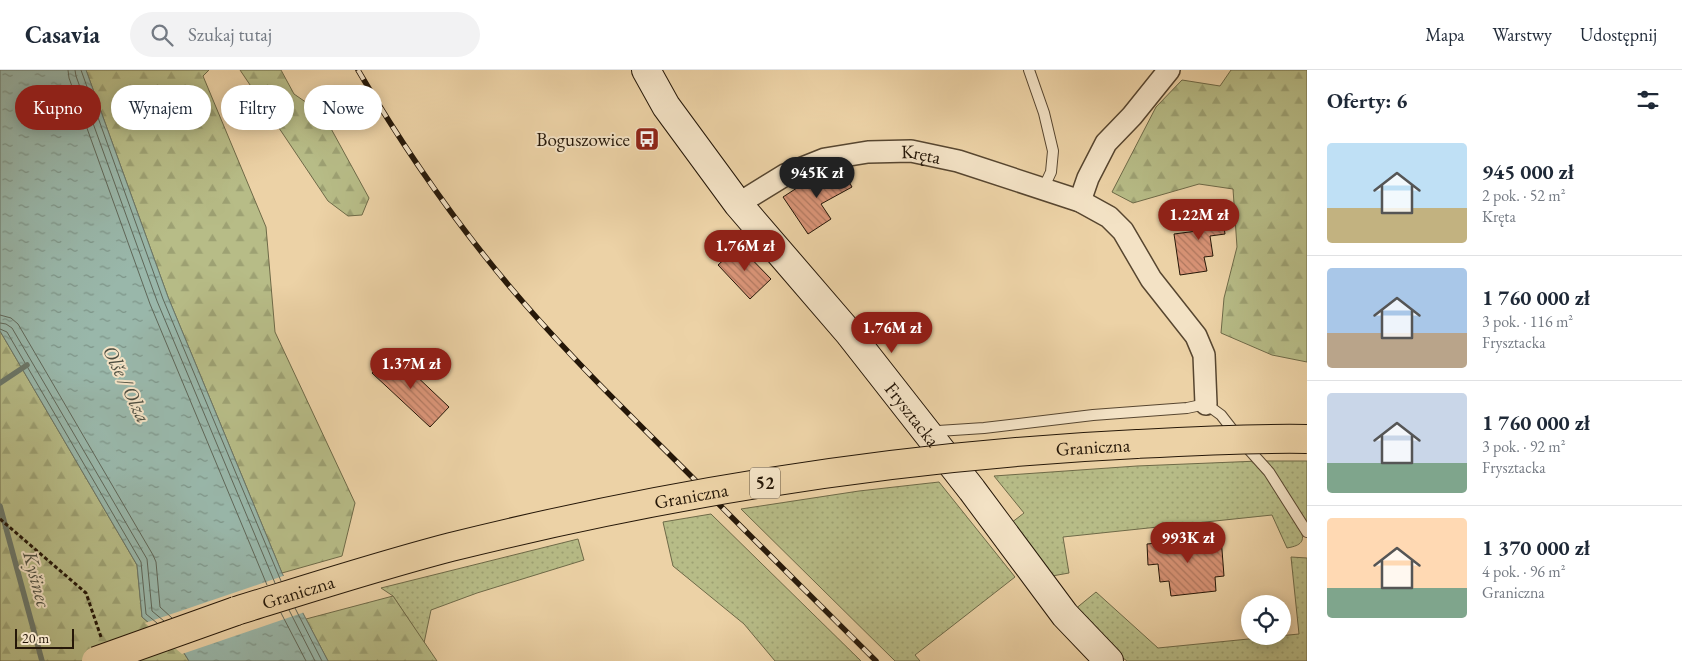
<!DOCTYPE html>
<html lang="pl">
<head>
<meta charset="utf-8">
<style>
  body { margin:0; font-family:"EB Garamond",serif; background:#f2f2f3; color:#1f2937; height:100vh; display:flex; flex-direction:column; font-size:19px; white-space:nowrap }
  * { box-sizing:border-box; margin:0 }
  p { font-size:16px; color:#747a83 }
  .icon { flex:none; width:28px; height:28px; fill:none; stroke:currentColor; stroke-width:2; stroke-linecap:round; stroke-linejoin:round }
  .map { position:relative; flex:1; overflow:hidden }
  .details { display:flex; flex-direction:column; background:#fff; width:375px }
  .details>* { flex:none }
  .guide { position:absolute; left:15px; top:15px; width:475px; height:45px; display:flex; gap:10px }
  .buttons { position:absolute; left:1241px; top:525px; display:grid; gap:10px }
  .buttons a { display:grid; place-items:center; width:50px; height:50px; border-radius:50%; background:#fff; box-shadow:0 2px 12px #0003; font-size:25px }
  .scale { position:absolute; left:15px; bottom:12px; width:59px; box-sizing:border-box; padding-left:5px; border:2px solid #251708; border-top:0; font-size:14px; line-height:18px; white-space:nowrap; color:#251708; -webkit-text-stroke:4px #f3e2c5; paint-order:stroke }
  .price { position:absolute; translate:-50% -42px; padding:0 11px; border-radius:18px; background:#8f2418; color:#fff; font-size:16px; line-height:32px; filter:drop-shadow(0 1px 2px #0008) }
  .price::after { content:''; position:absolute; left:50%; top:30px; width:15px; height:11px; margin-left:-8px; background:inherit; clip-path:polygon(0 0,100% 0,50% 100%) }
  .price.current { background:#222; color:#fff }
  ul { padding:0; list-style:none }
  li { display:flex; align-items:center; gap:15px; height:125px; padding:0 20px }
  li+li { border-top:1px solid #e0e1e3 }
  li span { display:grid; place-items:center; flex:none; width:140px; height:100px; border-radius:5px; color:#555 }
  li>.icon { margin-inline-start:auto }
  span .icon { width:60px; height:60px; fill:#fffc; stroke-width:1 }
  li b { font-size:21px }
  h2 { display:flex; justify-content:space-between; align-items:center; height:60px; padding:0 20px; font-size:21px }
  .pill { padding:0 18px; border-radius:22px; background:#fff; box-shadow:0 2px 12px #0003; font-size:18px; line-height:45px }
  .pill.current { background:#8f2418; color:#fff }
  header { display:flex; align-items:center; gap:30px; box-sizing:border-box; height:70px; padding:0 25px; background:#fff; border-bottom:1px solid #e0e1e3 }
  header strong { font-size:24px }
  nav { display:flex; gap:28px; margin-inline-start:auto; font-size:18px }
  .search { width:350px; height:45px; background:#f2f2f3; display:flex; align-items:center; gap:12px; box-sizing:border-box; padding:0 18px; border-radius:28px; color:#747a83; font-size:19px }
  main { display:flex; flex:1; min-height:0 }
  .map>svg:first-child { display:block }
</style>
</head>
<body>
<header>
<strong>Casavia</strong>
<div class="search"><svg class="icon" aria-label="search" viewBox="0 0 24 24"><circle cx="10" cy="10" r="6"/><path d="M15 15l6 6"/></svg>Szukaj tutaj</div>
<nav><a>Mapa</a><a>Warstwy</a><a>Udostępnij</a></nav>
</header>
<main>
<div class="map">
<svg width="1307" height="591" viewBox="0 0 1307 591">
  <defs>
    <pattern id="grass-dots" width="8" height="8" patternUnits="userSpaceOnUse" patternTransform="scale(1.25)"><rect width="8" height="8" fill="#b7bc87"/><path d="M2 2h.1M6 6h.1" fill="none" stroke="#9da173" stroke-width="1.8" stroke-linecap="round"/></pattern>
    <pattern id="forest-firs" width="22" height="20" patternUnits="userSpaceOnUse" patternTransform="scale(1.25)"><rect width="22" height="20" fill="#b7bc87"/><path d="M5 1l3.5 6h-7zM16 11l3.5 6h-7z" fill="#9da173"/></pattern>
    <pattern id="water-ripples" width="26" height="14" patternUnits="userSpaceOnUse" patternTransform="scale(1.25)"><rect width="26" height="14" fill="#99b7aa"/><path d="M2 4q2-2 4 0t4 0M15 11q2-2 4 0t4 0" fill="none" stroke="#7d9488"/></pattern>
    <pattern id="building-back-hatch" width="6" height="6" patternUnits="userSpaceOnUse" patternTransform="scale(1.25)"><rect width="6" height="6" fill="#d99477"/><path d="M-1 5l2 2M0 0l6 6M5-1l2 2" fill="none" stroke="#b07860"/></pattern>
  </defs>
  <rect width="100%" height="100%" fill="#ecd2a6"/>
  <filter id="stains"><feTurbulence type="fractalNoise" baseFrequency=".004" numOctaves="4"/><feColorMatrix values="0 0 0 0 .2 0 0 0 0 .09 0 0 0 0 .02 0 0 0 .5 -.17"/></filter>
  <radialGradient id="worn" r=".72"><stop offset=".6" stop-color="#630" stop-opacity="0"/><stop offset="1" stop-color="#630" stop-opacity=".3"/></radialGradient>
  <g fill="url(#grass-dots)" stroke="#6e6a48">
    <path d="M 1259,391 L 1307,391 L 1307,456 L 1301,461 C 1306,473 1298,476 1287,478 L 1272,445 L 1063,467 L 1069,503 L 1052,506 L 1011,453 L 1024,443 L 994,406 L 1137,396 Z"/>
    <path d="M 939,412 L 1015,507 L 915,585 L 920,591 L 895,591 L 741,439 L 859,421 Z"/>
    <path d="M 711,444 L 861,591 L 775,591 L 744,554 L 673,496 L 663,452 Z"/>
    <path d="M 578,469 L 584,490 L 477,523 L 431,540 L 424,573 L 393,526 L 381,518 Z"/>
    <path d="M 1291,487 L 1307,488 L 1307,591 L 1127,591 L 1112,580 L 1074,540 L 1096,522 L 1158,578 L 1299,564 Z"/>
  </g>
  <g fill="url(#forest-firs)" stroke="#6e6a48">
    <path d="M 86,0 L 209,0 L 203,6 L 266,157 L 275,262 L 355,433 L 342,486 L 282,503 L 168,227 Z"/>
    <path d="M 240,0 L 281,0 L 294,24 L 323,44 L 369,128 L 362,145 L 348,146 L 328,131 Z"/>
    <path d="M 1231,0 L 1307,0 L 1307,292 L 1272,285 L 1221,263 L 1224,228 L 1237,177 L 1233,119 L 1199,114 L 1133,133 L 1112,122 L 1156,37 L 1182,10 L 1220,16 Z"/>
    <path d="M 0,261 L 137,495 L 142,547 L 184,583 L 189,591 L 0,591 Z"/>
    <path d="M 393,526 L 437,591 L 328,591 L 306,549 Z"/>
  </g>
  <path fill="url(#water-ripples)" stroke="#6b7769" d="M 0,0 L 86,0 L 168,227 L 282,503 L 328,591 L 189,591 L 184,583 L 142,547 L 137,495 L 0,261 Z"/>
  <path fill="#ecd2a6" d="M 286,505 L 305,542 L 182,584 L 145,553 Z"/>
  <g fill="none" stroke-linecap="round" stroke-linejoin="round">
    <g stroke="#5f6759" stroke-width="1">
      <path d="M 68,0 L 69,8 L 150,234 L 267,515"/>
      <path d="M 75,0 L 76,6 L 157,231 L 275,513"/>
      <path d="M 81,0 L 163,229 L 281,511"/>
      <path d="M 0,245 L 11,248 L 18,254 L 153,485 L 156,492 L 160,537 L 172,548"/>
      <path d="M 0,253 L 6,254 L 12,258 L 147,489 L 152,541 L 164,551"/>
      <path d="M 0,259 L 7,262 L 141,492 L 146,544 L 157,553"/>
      <path d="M 295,538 L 322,591"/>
      <path d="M 289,540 L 315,591"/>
      <path d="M 281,543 L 306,591"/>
    </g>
    <g stroke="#6b7769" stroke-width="5.5">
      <path d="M 0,313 L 27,295"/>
      <path d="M 0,436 L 42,591"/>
    </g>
  </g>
  <g fill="url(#building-back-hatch)" stroke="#251708">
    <path d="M 842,99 L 852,117 L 821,134 L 831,149 L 808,164 L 783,127 L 806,112 L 808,114 L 832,100 Z"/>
    <path d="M 1221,137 L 1225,164 L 1210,166 L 1213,186 L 1204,187 L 1207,201 L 1180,205 L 1174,164 L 1197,161 L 1194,141 Z"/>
    <path d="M 739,176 L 771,209 L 750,229 L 718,195 Z"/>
    <path d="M 392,283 L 449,337 L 430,357 L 372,303 Z"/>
    <path d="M 1221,467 L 1224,506 L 1215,507 L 1216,521 L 1171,526 L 1169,511 L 1160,512 L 1158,494 L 1148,495 L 1147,474 Z"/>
  </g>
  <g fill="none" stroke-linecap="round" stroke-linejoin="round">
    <defs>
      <g id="lane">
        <path d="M 1029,0 L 1044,43 L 1053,81 L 1051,102 L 1043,119"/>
        <path d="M 932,365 L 938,361 L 984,358 L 1093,345 L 1187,338 L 1206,334 L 1221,345 L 1242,372 L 1269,402 L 1307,462"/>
      </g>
      <g id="street">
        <path d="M 1080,131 L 1088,108 L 1106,73 L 1132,46 L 1169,0"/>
        <path id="s1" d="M 738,134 L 785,105 L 825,89 L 868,82 L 911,81 L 958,91 L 1080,131 L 1109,147 L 1123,161 L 1151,209 L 1196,266 L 1204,285 L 1206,334"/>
      </g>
      <g id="secondary">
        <path id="s2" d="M 646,0 L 666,36 L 738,134 L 849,263 L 972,420 L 1065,545 L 1109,591"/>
      </g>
    </defs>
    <use href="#lane" stroke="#574630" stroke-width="12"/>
    <use href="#street" stroke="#574630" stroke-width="24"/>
    <use href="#secondary" stroke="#251708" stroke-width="30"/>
    <path stroke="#251708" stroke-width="3" stroke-dasharray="4 2.5" stroke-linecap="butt" d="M 0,449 L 86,523 L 101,567"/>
    <use href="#lane" stroke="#f3e2c5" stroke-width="10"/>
    <use href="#street" stroke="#f3e2c5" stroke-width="21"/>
    <use href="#secondary" stroke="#f3e2c5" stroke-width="28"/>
    <defs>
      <path id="rail" d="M 358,0 C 406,82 461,161 523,232 C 576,293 634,349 691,406 C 752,468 814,529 876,591"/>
    </defs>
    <use href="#rail" stroke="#251708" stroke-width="5.5"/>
    <use href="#rail" stroke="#f3e2c5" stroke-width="4" stroke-dasharray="11" stroke-linecap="butt"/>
    <defs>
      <path id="primary-bridge" d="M 96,591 L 236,541"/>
      <g id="highway-bridge">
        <path id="s3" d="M 236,541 C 307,519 378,496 451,477 C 676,421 906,385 1137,374 C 1194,371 1250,368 1307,369"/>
      </g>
    </defs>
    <use href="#primary-bridge" stroke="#251708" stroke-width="30" stroke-linecap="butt"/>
    <use href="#highway-bridge" stroke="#251708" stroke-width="30" stroke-linecap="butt"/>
    <use href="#primary-bridge" stroke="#ecd2a6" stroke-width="28"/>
    <use href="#highway-bridge" stroke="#ecd2a6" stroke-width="28"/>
  </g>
  <defs>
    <symbol id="bus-square" viewBox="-11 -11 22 22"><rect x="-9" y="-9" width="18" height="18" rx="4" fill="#8f2418" stroke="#f3e2c5"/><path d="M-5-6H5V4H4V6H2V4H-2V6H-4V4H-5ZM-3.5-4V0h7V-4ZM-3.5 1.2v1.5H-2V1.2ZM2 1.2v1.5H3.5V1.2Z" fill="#fff"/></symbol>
  </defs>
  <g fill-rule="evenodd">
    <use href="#bus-square" x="633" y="55" width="28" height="28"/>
  </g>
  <g text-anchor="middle" stroke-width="4" stroke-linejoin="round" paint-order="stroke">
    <rect fill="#f3e2c5" stroke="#635441" stroke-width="1" x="750" y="397.5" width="30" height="31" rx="4"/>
    <g font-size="18" font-weight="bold" fill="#251708">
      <text x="765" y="419">52</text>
    </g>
    <g font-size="19" fill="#251708" stroke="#f3e2c5" text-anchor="end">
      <text x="630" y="76">Boguszowice</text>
    </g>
    <g font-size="19" fill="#251708" stroke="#f3e2c5">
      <text dy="7" stroke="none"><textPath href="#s1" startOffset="195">Kręta</textPath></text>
      <text dy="7" stroke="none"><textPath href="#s2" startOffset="436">Frysztacka</textPath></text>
      <text dy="7" stroke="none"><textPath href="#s3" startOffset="875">Graniczna</textPath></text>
      <text dy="7" stroke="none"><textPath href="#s3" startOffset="470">Graniczna</textPath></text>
      <text dy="7" stroke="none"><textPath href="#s3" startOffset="65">Graniczna</textPath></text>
    </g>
    <g font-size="20" font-style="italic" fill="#4e4f41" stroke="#f3e2c5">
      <text transform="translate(127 314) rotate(64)" y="7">Olše / Olza</text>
      <text transform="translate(37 509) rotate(75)" y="7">Kyšinec</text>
    </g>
  </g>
  <rect width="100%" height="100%" filter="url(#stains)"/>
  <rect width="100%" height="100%" fill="url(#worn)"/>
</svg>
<div class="buttons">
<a><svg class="icon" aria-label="locate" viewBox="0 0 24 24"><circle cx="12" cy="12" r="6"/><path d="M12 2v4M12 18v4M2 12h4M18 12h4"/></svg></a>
</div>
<div class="scale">20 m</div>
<b class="price current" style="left:817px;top:129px">945K zł</b>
<b class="price" style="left:1199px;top:171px">1.22M zł</b>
<b class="price" style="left:745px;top:202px">1.76M zł</b>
<b class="price" style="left:892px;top:284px">1.76M zł</b>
<b class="price" style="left:411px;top:320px">1.37M zł</b>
<b class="price" style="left:1188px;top:494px">993K zł</b>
<div class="guide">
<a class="pill current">Kupno</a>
<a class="pill">Wynajem</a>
<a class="pill">Filtry</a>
<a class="pill">Nowe</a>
</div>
</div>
<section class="details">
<h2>Oferty: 6<svg class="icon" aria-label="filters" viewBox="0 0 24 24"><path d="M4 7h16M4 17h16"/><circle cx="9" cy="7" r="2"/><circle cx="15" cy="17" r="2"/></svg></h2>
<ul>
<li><span style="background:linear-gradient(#bfe0f5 65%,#c2b280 0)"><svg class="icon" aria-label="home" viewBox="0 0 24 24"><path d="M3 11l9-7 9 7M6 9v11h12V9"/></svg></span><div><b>945 000 zł</b><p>2 pok. · 52 m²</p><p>Kręta</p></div></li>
<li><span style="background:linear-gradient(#a9c7e8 65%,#b9a48a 0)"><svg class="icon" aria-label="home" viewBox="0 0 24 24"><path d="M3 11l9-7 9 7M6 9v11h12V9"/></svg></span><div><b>1 760 000 zł</b><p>3 pok. · 116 m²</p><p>Frysztacka</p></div></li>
<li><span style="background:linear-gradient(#c9d6e8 70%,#7fa58c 0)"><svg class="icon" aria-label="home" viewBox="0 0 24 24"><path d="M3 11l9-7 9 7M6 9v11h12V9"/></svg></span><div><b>1 760 000 zł</b><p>3 pok. · 92 m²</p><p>Frysztacka</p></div></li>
<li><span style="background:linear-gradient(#ffd9b3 70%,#7fa58c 0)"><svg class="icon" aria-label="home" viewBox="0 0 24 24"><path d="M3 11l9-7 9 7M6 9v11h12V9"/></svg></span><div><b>1 370 000 zł</b><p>4 pok. · 96 m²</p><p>Graniczna</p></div></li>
</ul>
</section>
</main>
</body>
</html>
